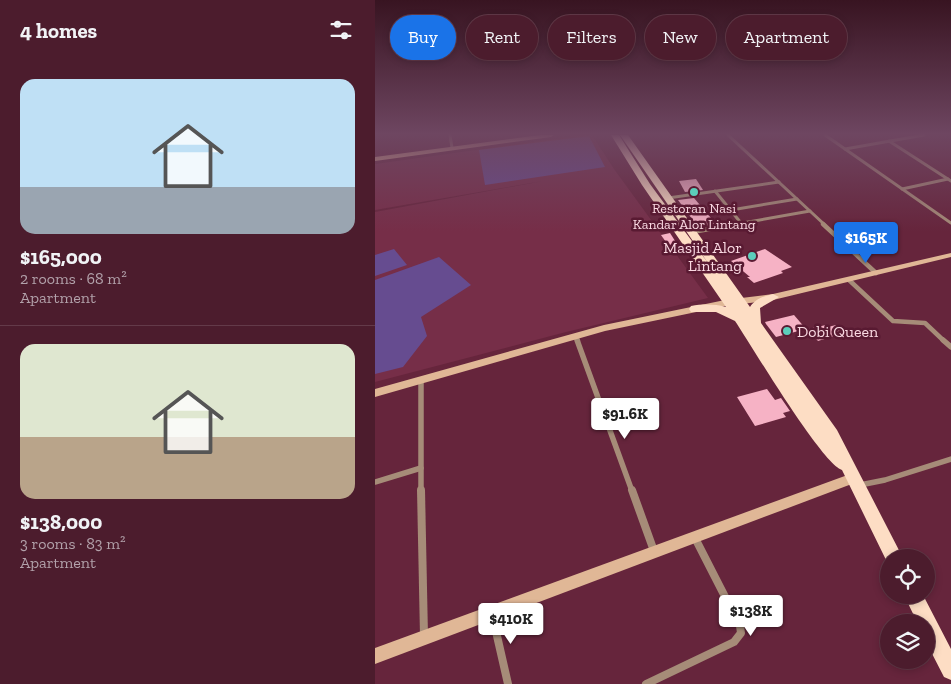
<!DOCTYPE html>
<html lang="en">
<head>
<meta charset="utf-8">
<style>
  body { margin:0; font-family:"Zilla Slab",serif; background:#532535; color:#f1f3f6; height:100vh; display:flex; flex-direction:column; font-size:19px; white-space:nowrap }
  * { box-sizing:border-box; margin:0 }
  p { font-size:16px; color:#b2a1aa }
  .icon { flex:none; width:28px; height:28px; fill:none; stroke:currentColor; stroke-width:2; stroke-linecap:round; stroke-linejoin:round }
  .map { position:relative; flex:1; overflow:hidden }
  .drawer { display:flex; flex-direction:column; background:#4c1c2d; width:375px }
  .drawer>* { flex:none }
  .hud { position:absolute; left:15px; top:15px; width:475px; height:45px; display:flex; gap:10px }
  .tools { position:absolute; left:505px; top:549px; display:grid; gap:10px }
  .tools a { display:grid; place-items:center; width:55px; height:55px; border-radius:50%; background:#4c1c2d; box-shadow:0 2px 8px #0003,0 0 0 1px #633a49; font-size:25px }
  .price { position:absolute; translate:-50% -42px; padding:0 11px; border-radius:5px; background:#fff; color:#222; font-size:16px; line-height:32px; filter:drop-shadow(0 1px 2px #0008) }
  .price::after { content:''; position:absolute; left:50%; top:30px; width:15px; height:11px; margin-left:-8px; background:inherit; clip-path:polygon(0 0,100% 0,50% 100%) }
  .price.active { background:#1a73e8; color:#fff }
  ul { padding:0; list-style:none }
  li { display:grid; align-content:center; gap:10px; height:265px; padding:0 20px }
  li+li { border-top:1px solid #633a49 }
  li span { display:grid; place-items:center; height:155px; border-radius:15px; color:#555 }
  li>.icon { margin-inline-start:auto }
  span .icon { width:90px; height:90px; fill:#fffc; stroke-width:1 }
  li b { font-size:21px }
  h2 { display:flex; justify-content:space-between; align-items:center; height:60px; padding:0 20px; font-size:21px }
  .pill { padding:0 18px; border-radius:22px; background:#4c1c2d; box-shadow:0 2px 8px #0003,0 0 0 1px #633a49; font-size:18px; line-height:45px }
  .pill.active { background:#1a73e8; color:#fff }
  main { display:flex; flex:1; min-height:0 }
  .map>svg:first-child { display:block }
</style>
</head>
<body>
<main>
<section class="drawer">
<h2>4 homes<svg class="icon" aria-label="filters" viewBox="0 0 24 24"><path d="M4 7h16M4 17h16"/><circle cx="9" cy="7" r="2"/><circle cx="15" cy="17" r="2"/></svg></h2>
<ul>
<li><span style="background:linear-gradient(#bfe0f5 70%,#9aa5b1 0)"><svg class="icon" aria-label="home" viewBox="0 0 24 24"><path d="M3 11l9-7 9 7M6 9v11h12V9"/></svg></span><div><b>$165,000</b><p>2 rooms · 68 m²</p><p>Apartment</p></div></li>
<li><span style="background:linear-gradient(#dfe7d0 60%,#b9a48a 0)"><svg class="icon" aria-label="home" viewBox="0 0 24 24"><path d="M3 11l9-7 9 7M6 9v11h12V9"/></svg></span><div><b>$138,000</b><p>3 rooms · 83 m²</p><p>Apartment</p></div></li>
</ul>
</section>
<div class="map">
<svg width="576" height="684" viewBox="0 0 576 684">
  <rect width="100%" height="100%" fill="#66253c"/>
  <path fill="#762e48" d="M 208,135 L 217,135 L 239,169 L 333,298 L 191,332 L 0,382 L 0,212 L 168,181 L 0,210 L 0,164 Z"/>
  <g fill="#664c90">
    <path d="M 214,136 L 230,167 L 110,185 L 104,150 Z"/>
    <path d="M 19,249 L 32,265 L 0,276 L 0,255 Z"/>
    <path d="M 64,257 L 96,285 L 46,317 L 52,336 L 28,367 L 0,374 L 0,280 Z"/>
  </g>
  <g fill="#f6b2c5">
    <path d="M 321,179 L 328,190 L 310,192 L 304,181 Z"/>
    <path d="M 319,198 L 341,224 L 323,227 L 303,200 Z"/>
    <path d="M 295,233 L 302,244 L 293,245 L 286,235 Z"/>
    <path d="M 390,249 L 417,267 L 406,271 L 408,273 L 379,283 L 372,277 L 375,277 L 356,261 Z"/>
    <path d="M 419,315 L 431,329 L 401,337 L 391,324 L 390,322 Z"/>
    <path d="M 451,325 L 453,327 L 461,325 L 468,333 L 443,341 L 433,329 Z"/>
    <path d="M 392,389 L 400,400 L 406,398 L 415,411 L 408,413 L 411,417 L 380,426 L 362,397 Z"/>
  </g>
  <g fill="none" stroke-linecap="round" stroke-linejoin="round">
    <g stroke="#a68c78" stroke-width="3">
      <path d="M 75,135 L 77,148"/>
      <path d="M 353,135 L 450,225"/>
      <path d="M 450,135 L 576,223"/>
      <path d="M 514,141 L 576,181"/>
      <path d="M 470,149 L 549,135"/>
      <path d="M 527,189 L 573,179"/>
      <path d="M 340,191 L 366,223"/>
      <path d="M 293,198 L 404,182"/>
      <path d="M 356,210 L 422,199"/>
      <path d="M 356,225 L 435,211"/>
    </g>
    <g stroke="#a68c78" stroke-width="4.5">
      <path d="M 448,224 L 501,273"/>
      <path d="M 317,232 L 363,224"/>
      <path d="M 474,280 L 518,321 L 550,323 L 569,341"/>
      <path d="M 201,336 L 203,341"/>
    </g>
    <g stroke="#a68c78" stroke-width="5.5">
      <path d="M 202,340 L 257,491"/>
      <path d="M 568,340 L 576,347"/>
      <path d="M 46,380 L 46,491"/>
      <path d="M 0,482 L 46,468"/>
      <path d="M 485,485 L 510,480 L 576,459"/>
    </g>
    <g stroke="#a68c78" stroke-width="8">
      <path d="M 46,490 L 49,636"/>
      <path d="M 257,490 L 279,551"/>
      <path d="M 117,614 L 133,684"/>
      <path d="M 271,684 L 359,642 L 366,633 L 365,626 L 320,538"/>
    </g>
    <g fill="#e0b796" fill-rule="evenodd">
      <path d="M 165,135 L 179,135 L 176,137 L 0,161 L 0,157 Z"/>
      <path d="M 576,253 L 576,257 L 398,300 L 350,306 L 230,331 L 0,397 L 0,389 L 229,325 L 350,300 L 398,294 Z"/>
      <path d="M 478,473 L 482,474 L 484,478 L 482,482 L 0,664 L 0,648 Z"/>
    </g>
    <g fill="#fdddc4" fill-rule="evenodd">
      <path d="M 236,135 L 244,135 L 275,184 L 333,263 L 245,135 L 253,135 L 375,307 C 380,299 389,296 398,294 L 404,297 L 385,308 L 386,323 L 462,430 L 528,558 L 514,558 L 513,564 L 467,470 C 447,464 376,345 360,321 L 341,312 L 316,312 L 314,309 L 316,306 C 328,304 339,304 351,307 L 267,185 Z"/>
      <path d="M 529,595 L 548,595 L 576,649 L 576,680 L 569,677 L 551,642 L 551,622 L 542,622 Z"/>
    </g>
  </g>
  <linearGradient id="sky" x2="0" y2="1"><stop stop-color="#381421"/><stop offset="0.58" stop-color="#6e4661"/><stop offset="1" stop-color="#6e4661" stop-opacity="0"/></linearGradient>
  <rect width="576" height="231" fill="url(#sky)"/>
  <g fill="#5ccebb" stroke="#591a32" stroke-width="2">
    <circle cx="319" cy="192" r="5"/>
    <circle cx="377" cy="256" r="5"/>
    <circle cx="412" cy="331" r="5"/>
  </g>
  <g text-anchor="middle" stroke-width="5" stroke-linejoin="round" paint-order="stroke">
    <g font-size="14" fill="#fad9e2" stroke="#591a32">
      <text x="319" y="213">Restoran Nasi<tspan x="319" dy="16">Kandar Alor Lintang</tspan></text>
    </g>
    <g font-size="16" fill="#fad9e2" stroke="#591a32" text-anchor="end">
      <text x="367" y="253">Masjid Alor<tspan x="367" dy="18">Lintang</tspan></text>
      <text x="422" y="337" text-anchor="start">Dobi Queen</text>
    </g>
  </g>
</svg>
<div class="tools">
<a><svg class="icon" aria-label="locate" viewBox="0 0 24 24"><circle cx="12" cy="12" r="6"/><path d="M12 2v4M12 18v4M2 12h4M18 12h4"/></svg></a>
<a><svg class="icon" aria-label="layers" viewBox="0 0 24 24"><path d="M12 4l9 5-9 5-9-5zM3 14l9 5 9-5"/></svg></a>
</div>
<b class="price active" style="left:491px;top:264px">$165K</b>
<b class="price" style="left:250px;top:440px">$91.6K</b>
<b class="price" style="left:376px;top:637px">$138K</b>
<b class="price" style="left:136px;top:645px">$410K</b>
<div class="hud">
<a class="pill active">Buy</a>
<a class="pill">Rent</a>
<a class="pill">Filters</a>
<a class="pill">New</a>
<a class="pill">Apartment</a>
</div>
</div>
</main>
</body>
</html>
